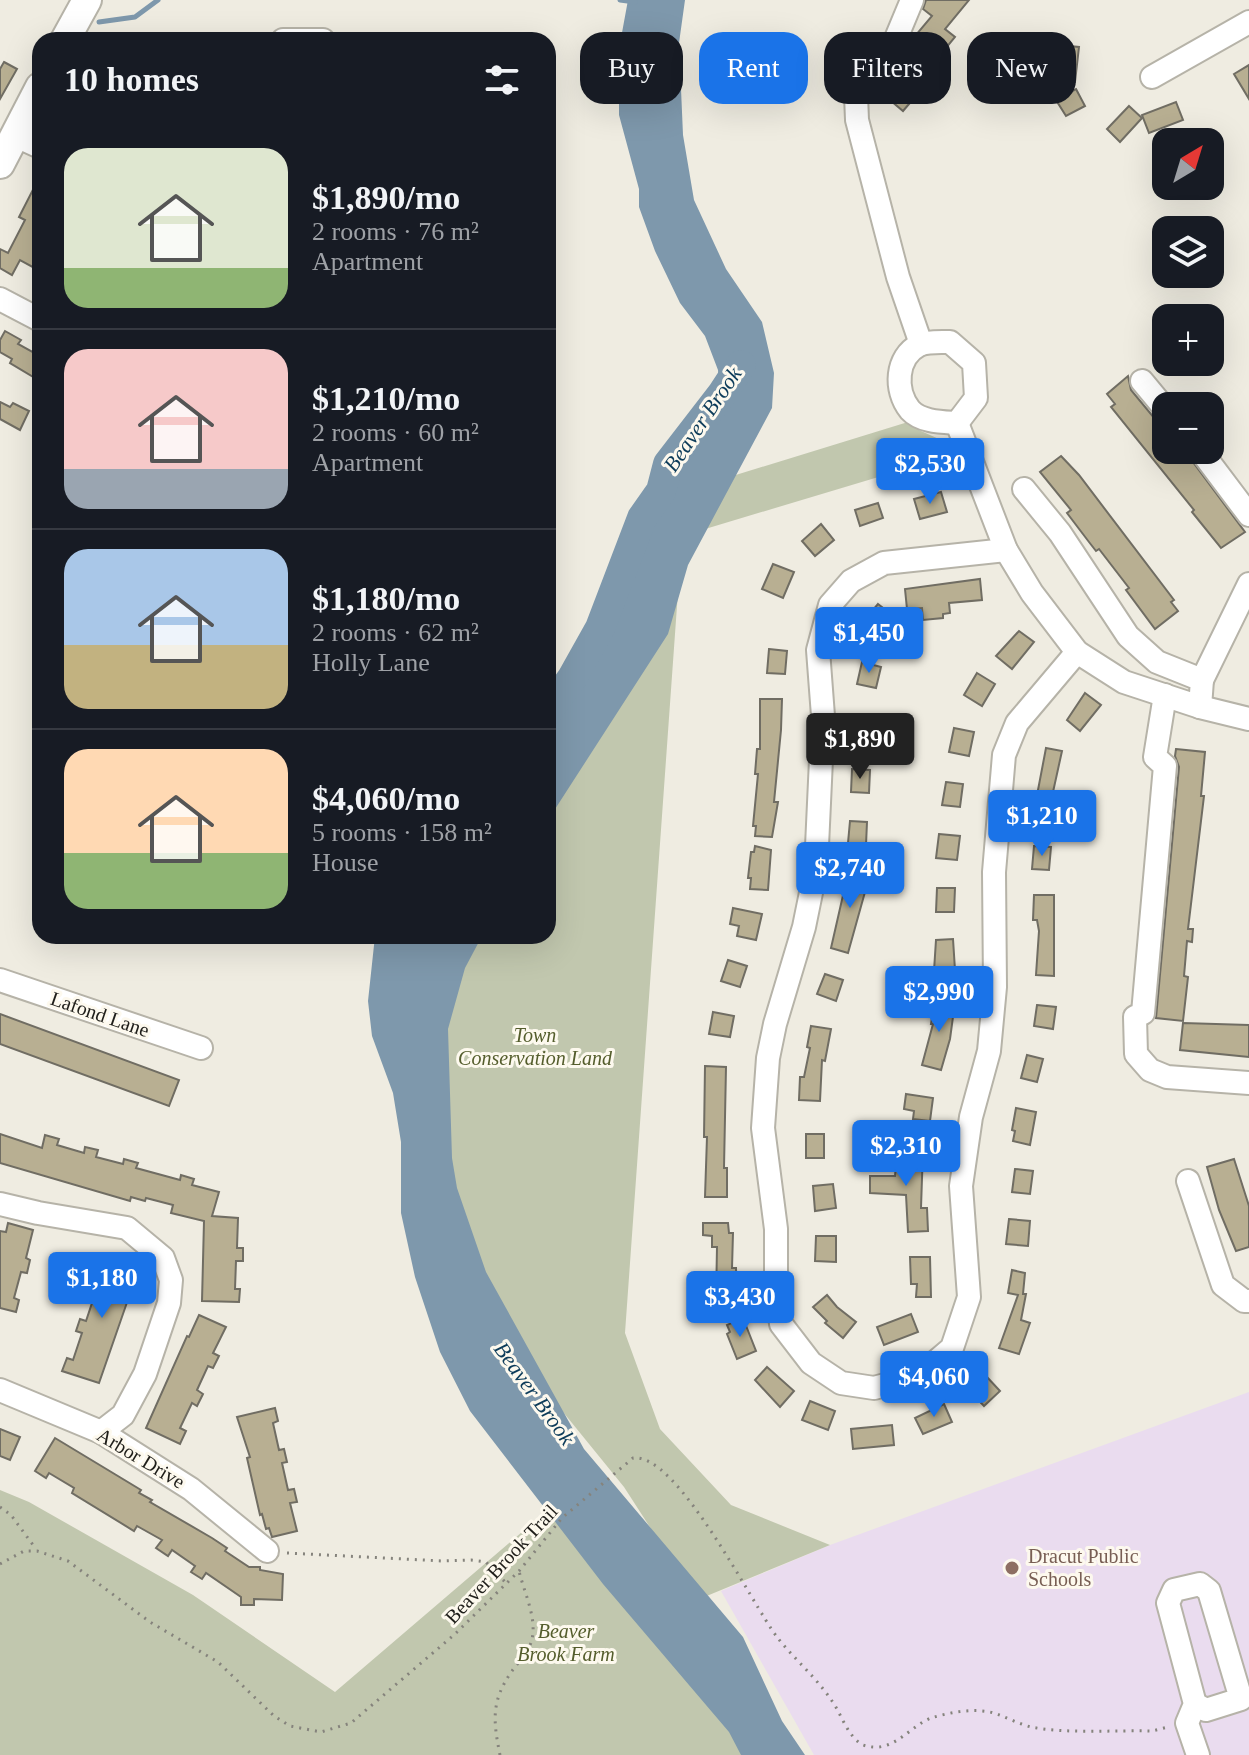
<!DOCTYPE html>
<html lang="en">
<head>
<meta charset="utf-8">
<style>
  body { margin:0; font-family:"Times New Roman",serif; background:#242831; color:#f1f3f6; height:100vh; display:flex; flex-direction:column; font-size:30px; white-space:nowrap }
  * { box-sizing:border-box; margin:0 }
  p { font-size:26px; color:#9ea1a6 }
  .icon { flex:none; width:44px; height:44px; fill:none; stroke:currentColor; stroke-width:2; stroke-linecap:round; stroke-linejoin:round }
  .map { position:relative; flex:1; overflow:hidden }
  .drawer { position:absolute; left:32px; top:32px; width:524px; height:912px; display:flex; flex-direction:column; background:#171b24; border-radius:24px; box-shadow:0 8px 32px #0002 }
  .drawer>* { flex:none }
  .top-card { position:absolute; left:580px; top:32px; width:548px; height:72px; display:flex; gap:16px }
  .needle { width:52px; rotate:38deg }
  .controls { position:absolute; left:1152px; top:128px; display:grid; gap:16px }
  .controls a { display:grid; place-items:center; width:72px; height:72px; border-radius:16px; background:#171b24; box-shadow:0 8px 32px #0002; font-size:40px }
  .price { position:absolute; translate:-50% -68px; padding:0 18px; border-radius:8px; background:#1a73e8; color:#fff; font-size:26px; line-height:52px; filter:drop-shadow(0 2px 4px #0008) }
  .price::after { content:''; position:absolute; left:50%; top:48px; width:24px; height:18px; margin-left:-12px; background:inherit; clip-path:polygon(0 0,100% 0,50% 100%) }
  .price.on { background:#222; color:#fff }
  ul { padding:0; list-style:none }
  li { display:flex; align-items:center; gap:24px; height:200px; padding:0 32px }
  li+li { border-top:2px solid #363941 }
  li span { display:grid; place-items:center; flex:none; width:224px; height:160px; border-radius:24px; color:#555 }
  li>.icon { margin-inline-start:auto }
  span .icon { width:96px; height:96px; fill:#fffc; stroke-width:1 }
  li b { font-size:34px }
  h2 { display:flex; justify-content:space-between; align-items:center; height:96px; padding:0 32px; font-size:34px }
  .tag { padding:0 28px; border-radius:24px; background:#171b24; box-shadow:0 8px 32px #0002; font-size:28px; line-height:72px }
  .tag.on { background:#1a73e8; color:#fff }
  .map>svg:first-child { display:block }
</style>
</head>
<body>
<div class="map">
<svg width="1249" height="1755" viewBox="0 0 1249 1755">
  <rect width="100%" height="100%" fill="#efece1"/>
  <path fill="#eadcef" d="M 1249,1392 L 1249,1755 L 814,1755 L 721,1591 L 830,1545 Z"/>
  <g fill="#c1c7ae">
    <path d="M 908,422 C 922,436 946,436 955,454 L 682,536 L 625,1333 L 660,1429 L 731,1505 L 830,1545 L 697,1600 L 624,1487 L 485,1316 L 430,1153 L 421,936 L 548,936 L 548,762 L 671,495 Z"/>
    <path d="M 591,1473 L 783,1755 L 0,1755 L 0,1490 L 29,1502 L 193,1595 L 335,1692 Z"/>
  </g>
  <g fill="#7e98ac">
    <path d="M 628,0 L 685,0 L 679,43 L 683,135 L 694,200 L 726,269 L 762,322 L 774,373 L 772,408 L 688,565 L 668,634 L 548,820 C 548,776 541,728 569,692 L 604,604 L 675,479 L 706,435 L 720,402 L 718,370 L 705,336 L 680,303 L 655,251 L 639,207 L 639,189 L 619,115 L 619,49 Z"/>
    <path d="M 375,936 L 482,936 L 465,968 L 448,1029 L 452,1158 L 457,1188 L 486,1272 L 584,1449 L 743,1637 L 782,1721 L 805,1755 L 741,1755 L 729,1732 L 603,1584 L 470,1411 L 440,1352 L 415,1277 L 401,1213 L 401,1142 L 393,1093 L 372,1036 L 368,1001 Z"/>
  </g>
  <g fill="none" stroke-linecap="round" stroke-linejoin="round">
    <g stroke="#7e98ac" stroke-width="5">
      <path d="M 620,0 L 635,2"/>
      <path d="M 99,22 L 135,17 L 158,0"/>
    </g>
    <path stroke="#7e98ac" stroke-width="30" d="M 548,711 L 572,678 L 600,628 L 642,518 L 661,491 L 668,464 L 722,394 L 741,365"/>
  </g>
  <g fill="#b8af92" stroke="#706d63" stroke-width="2">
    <path d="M 926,0 L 969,0 L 945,29 L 955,37 L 927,71 L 933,76 L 903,111 L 878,90 L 892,82 L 908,55 L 905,53 L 910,42 L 932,16 L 923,9 Z"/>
    <path d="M 1058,45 L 1079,47 L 1075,82 L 1054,80 Z"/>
    <path d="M 4,62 L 17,69 L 0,99 L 0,69 Z"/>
    <path d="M 1249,65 L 1249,99 L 1234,74 Z"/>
    <path d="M 1076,89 L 1085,106 L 1066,116 L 1056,100 Z"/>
    <path d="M 1176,102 L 1183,120 L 1149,133 L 1142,115 Z"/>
    <path d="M 1129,106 L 1142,118 L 1120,142 L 1107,129 Z"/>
    <path d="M 40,176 L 40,271 L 20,260 L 12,275 L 0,268 L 0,249 L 8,253 L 25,220 L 19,217 Z"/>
    <path d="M 5,331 L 21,340 L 18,344 L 40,356 L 40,381 L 10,363 L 12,359 L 0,352 L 0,340 Z"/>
    <path d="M 1128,376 L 1131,390 L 1155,419 L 1166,428 L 1166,450 L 1184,450 L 1245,532 L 1221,548 L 1192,512 L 1194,510 L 1111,407 L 1115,404 L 1107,394 Z"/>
    <path d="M 0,402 L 10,407 L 13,403 L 29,411 L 20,430 L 0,419 Z"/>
    <path d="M 1061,456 L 1079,475 L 1174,600 L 1171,602 L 1178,611 L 1155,629 L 1126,590 L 1129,588 L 1099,549 L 1096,551 L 1089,542 L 1067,513 L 1071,510 L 1040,472 Z"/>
    <path d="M 941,492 L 947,512 L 920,519 L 914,499 Z"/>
    <path d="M 878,503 L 883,518 L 860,526 L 855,510 Z"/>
    <path d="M 821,524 L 834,540 L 815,556 L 802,541 Z"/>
    <path d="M 773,564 L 794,572 L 783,598 L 762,589 Z"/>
    <path d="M 980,579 L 982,600 L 949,603 L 950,613 L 943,614 L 943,618 L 923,620 L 922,608 L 907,609 L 905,589 Z"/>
    <path d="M 878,604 L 892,615 L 876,634 L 862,623 Z"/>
    <path d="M 1019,631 L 1034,642 L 1012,669 L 996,656 Z"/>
    <path d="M 769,649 L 787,651 L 785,674 L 767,673 Z"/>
    <path d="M 862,662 L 881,667 L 876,688 L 857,684 Z"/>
    <path d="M 977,673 L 995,684 L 982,706 L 964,695 Z"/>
    <path d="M 1085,693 L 1101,705 L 1080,731 L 1067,720 Z"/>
    <path d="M 760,699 L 782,699 L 781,730 L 774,802 L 778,802 L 772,837 L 755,836 L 756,826 L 753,826 L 758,774 L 755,774 L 757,749 L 760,749 Z"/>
    <path d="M 856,715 L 875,716 L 873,739 L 855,738 Z"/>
    <path d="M 954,728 L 974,732 L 969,756 L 949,752 Z"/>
    <path d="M 1046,748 L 1062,751 L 1053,792 L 1060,794 L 1055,815 L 1034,811 Z"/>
    <path d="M 1176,749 L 1205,752 L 1201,796 L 1204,796 L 1188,929 L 1193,929 L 1192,942 L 1187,941 L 1184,976 L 1188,977 L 1183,1021 L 1156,1018 L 1179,767 L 1175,756 Z"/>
    <path d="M 852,769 L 870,770 L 869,793 L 851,792 Z"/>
    <path d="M 946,782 L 963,784 L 960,807 L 942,805 Z"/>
    <path d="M 850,821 L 867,822 L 866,845 L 848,843 Z"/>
    <path d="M 939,834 L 960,836 L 957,860 L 936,858 Z"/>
    <path d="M 755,846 L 771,850 L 768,890 L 750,889 L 751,878 L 748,878 L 751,852 L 754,852 Z"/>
    <path d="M 1034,846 L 1051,847 L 1049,870 L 1032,869 Z"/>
    <path d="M 849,869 L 870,874 L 848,953 L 831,948 Z"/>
    <path d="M 937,888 L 955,888 L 954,912 L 936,912 Z"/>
    <path d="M 1034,895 L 1054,895 L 1054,976 L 1036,975 L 1039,931 L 1037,920 L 1033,920 Z"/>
    <path d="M 733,908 L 762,914 L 756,940 L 737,936 L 739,926 L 730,924 Z"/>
    <path d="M 953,939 L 955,970 L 934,971 L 936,940 Z"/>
    <path d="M 728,960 L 747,966 L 740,987 L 721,981 Z"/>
    <path d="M 825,974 L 843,980 L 836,1001 L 817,994 Z"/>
    <path d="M 935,999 L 955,1002 L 950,1039 L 941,1070 L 922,1065 L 933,1024 L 931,1024 Z"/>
    <path d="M 1037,1005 L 1056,1007 L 1053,1029 L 1034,1026 Z"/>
    <path d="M 713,1012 L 734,1016 L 730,1037 L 709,1034 Z"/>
    <path d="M 0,1014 L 179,1080 L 169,1106 L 0,1044 Z"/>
    <path d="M 1183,1023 L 1249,1025 L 1249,1057 L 1180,1050 Z"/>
    <path d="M 811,1026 L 831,1029 L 825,1061 L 822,1060 L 820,1101 L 799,1100 L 800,1077 L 804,1077 L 810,1048 L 807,1047 Z"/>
    <path d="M 1027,1055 L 1043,1059 L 1037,1082 L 1021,1078 Z"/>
    <path d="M 705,1066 L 726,1067 L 724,1168 L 727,1168 L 727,1197 L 705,1197 L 707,1137 L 704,1137 Z"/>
    <path d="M 906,1094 L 933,1098 L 930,1121 L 913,1119 L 914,1111 L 904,1109 Z"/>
    <path d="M 1016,1108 L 1036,1112 L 1030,1145 L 1013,1141 L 1015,1131 L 1012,1130 Z"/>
    <path d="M 0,1134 L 42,1148 L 45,1135 L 59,1139 L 57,1145 L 84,1153 L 85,1147 L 98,1150 L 96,1157 L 123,1164 L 124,1159 L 138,1163 L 136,1168 L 180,1180 L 181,1175 L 194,1179 L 192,1185 L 219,1192 L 212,1216 L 238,1218 L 237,1248 L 243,1248 L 243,1261 L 236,1261 L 235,1289 L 240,1289 L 239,1302 L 202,1301 L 204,1221 L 171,1213 L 173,1205 L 146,1198 L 145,1201 L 131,1197 L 130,1201 L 0,1163 Z"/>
    <rect x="806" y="1134" width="18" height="24"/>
    <path d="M 902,1149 L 923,1149 L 921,1208 L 927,1208 L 928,1231 L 908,1232 L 906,1195 L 870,1193 L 870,1176 L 895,1176 L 896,1164 L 901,1164 Z"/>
    <path d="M 1234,1159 L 1249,1206 L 1249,1247 L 1236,1251 L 1219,1210 L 1207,1167 Z"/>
    <path d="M 1015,1169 L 1033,1171 L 1030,1194 L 1012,1192 Z"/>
    <path d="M 833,1184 L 836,1208 L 815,1211 L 813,1186 Z"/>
    <path d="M 1009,1219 L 1030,1221 L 1028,1246 L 1006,1244 Z"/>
    <path d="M 8,1223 L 33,1230 L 26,1258 L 30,1260 L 27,1273 L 21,1272 L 14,1298 L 19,1300 L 16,1312 L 0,1308 L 0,1231 L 6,1232 Z"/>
    <path d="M 703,1223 L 728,1223 L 729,1233 L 733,1233 L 732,1268 L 736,1268 L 737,1301 L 716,1301 L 717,1247 L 712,1247 L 712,1236 L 703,1235 Z"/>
    <path d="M 816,1236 L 836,1236 L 836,1262 L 815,1261 Z"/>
    <path d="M 109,1254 L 134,1263 L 131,1271 L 134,1272 L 129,1287 L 132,1288 L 99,1383 L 62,1371 L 67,1358 L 73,1360 L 82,1333 L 76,1331 L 80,1319 L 86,1321 L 95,1294 L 90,1292 L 94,1280 L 100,1282 Z"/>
    <path d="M 910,1257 L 930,1257 L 931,1297 L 916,1297 L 917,1284 L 911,1284 Z"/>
    <path d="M 1012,1270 L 1025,1273 L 1023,1294 L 1026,1294 L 1021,1320 L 1030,1323 L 1019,1354 L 999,1348 L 1018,1295 L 1008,1293 Z"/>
    <path d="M 827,1295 L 837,1307 L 856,1322 L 843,1338 L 825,1323 L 827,1321 L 813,1307 Z"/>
    <path d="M 911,1314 L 918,1332 L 884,1345 L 877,1327 Z"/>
    <path d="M 199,1315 L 226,1327 L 213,1353 L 219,1356 L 213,1368 L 208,1366 L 197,1390 L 203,1394 L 197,1406 L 192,1403 L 180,1428 L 186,1431 L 180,1444 L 146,1428 L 187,1336 L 189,1337 Z"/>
    <path d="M 743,1318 L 756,1351 L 737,1359 L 727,1334 L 730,1332 L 727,1325 Z"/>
    <path d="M 767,1367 L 794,1391 L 780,1407 L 755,1380 Z"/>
    <path d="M 986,1376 L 1000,1391 L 984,1406 L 970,1391 Z"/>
    <path d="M 810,1401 L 835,1411 L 828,1430 L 802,1420 Z"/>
    <path d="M 944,1404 L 952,1422 L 923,1434 L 915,1418 Z"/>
    <path d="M 275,1408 L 278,1421 L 273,1423 L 279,1450 L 284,1449 L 287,1462 L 282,1463 L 288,1490 L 294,1489 L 297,1502 L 290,1503 L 297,1531 L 272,1537 L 269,1528 L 266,1529 L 262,1514 L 260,1515 L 247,1458 L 250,1457 L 237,1417 Z"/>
    <path d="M 892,1425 L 894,1445 L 853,1449 L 851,1429 Z"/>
    <path d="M 0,1429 L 20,1437 L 10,1460 L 0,1456 Z"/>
    <path d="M 55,1438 L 141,1490 L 139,1493 L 152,1500 L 150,1502 L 212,1538 L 227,1548 L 225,1551 L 249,1567 L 260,1567 L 260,1570 L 283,1574 L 282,1600 L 254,1599 L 254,1605 L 241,1605 L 241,1597 L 206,1573 L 202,1579 L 191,1572 L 195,1566 L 172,1550 L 168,1556 L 156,1548 L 162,1540 L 137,1526 L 134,1531 L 72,1493 L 74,1488 L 49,1473 L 46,1478 L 35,1471 Z"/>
  </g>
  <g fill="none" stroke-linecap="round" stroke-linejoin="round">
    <defs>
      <g id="minor">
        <path d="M 912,0 L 882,72 L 870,70 L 856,95 L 857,120 L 898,277 L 921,344"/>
        <path d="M 283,40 L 323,40"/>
        <path d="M 1152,77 L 1249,22"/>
        <path d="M 14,135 L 40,147"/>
        <path d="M 0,299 L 40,320"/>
        <path d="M 950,342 L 974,363 L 976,398 L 957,423 C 942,422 921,422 910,410 C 894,390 896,357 919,345 C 927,341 942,342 950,342 Z"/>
        <path d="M 1142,381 L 1166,410"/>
        <path d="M 957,423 L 1006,550 L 1032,593 L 1077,652 L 1124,682 L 1200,707 L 1249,719"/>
        <path d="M 1200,450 L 1249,515"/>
        <path d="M 1024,489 L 1060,533 L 1128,636 L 1157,662 L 1202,680 L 1200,707"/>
        <path d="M 1006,550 L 884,563 L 851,581 L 830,605 L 818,650 L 823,716 L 816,868 L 804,927 L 775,1024 L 768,1058 L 763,1128 L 776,1229 L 776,1280 L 781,1324 L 811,1363 L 841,1383 L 874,1388 L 919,1376 L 952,1348 L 969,1297 L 961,1186 L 971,1117 L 989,1051 L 995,987 L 994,872 L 1004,755 L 1017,723 L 1077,652"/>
        <path d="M 1202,680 L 1249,584"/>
        <path d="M 1165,695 L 1155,757 L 1165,766 L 1143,1013 L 1135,1017 L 1136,1054 L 1150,1070 L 1167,1077 L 1249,1083"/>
        <path d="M 0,980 L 201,1048"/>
        <path d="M 1188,1181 L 1223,1285 L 1244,1301 L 1249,1301"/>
        <path d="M 0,1204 L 38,1213 L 127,1228 L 163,1258 L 171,1280 L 169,1303 L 145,1374 L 123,1415 L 101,1432"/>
        <path d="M 0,1390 L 101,1432 L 191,1489 L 267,1551"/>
        <path d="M 1195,1704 L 1206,1710 L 1241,1699 L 1209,1591 L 1200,1584 L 1174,1590 L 1168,1603 L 1195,1704 L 1187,1723 L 1198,1755"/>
      </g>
      <g id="major">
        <path d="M 65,40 L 87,0"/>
        <path d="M 0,164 L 40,87"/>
      </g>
    </defs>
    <use href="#minor" stroke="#b6b3a8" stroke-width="26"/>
    <use href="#major" stroke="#b6b3a8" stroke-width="32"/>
    <g stroke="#85837c" stroke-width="3" stroke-dasharray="2 6" stroke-linecap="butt">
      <path d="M 0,1507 L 11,1515 L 36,1549"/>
      <path d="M 287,1553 L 443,1561 L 471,1560 L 486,1562 L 506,1583"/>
      <path d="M 0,1564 L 24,1551 L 37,1551 L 68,1561 L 150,1622 L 218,1662 L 274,1716 L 290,1726 L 321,1732 L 351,1723 L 455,1634 L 519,1571 L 562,1518 L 633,1458 C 677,1452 752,1604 777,1637 C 794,1659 816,1677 832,1701 C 842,1715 847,1736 863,1745 C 893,1755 908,1727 931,1718 C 951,1712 977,1707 997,1714 C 1008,1718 1019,1724 1031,1727 C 1067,1734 1114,1730 1152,1731 L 1168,1727"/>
      <path d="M 500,1755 C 493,1720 491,1701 512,1671 C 519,1661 529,1652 532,1639 C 537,1618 524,1592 519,1571"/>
    </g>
    <use href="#minor" stroke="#fff" stroke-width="22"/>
    <use href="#major" stroke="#fff" stroke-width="28"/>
  </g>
  <circle fill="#8d6e63" stroke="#fdf9ee" stroke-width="3" cx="1012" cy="1568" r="8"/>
  <g text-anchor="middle" stroke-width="6" stroke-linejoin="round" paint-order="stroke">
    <g font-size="20" fill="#1f1e1a" stroke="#fdf9ee">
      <text transform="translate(100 1014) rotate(19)" y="7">Lafond Lane</text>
      <text transform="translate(141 1458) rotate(31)" y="7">Arbor Drive</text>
      <text transform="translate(501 1564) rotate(-47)" y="7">Beaver Brook Trail</text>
    </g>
    <g font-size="20" font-style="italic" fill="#545d2c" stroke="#fdf9ee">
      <text x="535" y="1042">Town<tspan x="535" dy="23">Conservation Land</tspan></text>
      <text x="566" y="1638">Beaver<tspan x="566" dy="23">Brook Farm</tspan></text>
    </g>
    <g font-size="20" fill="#785e54" stroke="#fdf9ee" text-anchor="start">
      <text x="1028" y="1563">Dracut Public<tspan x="1028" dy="23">Schools</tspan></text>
    </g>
    <g font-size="22" font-style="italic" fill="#0d3c5a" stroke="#fdf9ee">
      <text transform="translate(702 419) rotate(-56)" y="8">Beaver Brook</text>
      <text transform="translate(535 1393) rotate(54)" y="8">Beaver Brook</text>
    </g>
  </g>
</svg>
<div class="controls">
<a><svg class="needle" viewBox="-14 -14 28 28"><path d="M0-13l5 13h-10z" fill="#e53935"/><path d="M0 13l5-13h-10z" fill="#9ea1a6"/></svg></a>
<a><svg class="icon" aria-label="layers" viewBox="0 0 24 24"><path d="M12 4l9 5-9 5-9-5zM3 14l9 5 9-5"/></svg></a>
<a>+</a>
<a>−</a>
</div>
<b class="price" style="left:930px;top:506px">$2,530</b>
<b class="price" style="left:869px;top:675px">$1,450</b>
<b class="price on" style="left:860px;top:781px">$1,890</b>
<b class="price" style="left:1042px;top:858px">$1,210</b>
<b class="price" style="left:850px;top:910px">$2,740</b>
<b class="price" style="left:939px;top:1034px">$2,990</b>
<b class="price" style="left:906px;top:1188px">$2,310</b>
<b class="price" style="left:102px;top:1320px">$1,180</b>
<b class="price" style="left:740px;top:1339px">$3,430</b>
<b class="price" style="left:934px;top:1419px">$4,060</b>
<div class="top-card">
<a class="tag">Buy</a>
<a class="tag on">Rent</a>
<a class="tag">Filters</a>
<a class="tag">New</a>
</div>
<section class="drawer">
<h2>10 homes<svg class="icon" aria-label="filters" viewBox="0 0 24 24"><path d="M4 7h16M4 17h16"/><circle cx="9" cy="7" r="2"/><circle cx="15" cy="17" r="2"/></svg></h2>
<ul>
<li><span style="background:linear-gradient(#dfe7d0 75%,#8fb573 0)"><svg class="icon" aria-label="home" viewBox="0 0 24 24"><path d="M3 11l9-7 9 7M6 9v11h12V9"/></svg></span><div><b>$1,890/mo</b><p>2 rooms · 76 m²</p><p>Apartment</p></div></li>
<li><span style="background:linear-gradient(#f6c9c9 75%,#9aa5b1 0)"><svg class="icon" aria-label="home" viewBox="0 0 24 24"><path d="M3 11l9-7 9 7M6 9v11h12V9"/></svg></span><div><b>$1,210/mo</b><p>2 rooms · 60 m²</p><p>Apartment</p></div></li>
<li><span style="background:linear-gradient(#a9c7e8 60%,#c2b280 0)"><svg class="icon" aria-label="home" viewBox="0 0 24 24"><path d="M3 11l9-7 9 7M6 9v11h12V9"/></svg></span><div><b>$1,180/mo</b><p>2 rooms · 62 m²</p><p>Holly Lane</p></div></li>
<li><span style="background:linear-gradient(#ffd9b3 65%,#8fb573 0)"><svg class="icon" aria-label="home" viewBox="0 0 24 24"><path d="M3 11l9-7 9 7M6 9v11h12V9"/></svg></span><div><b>$4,060/mo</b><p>5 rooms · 158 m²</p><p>House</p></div></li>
</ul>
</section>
</div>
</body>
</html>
